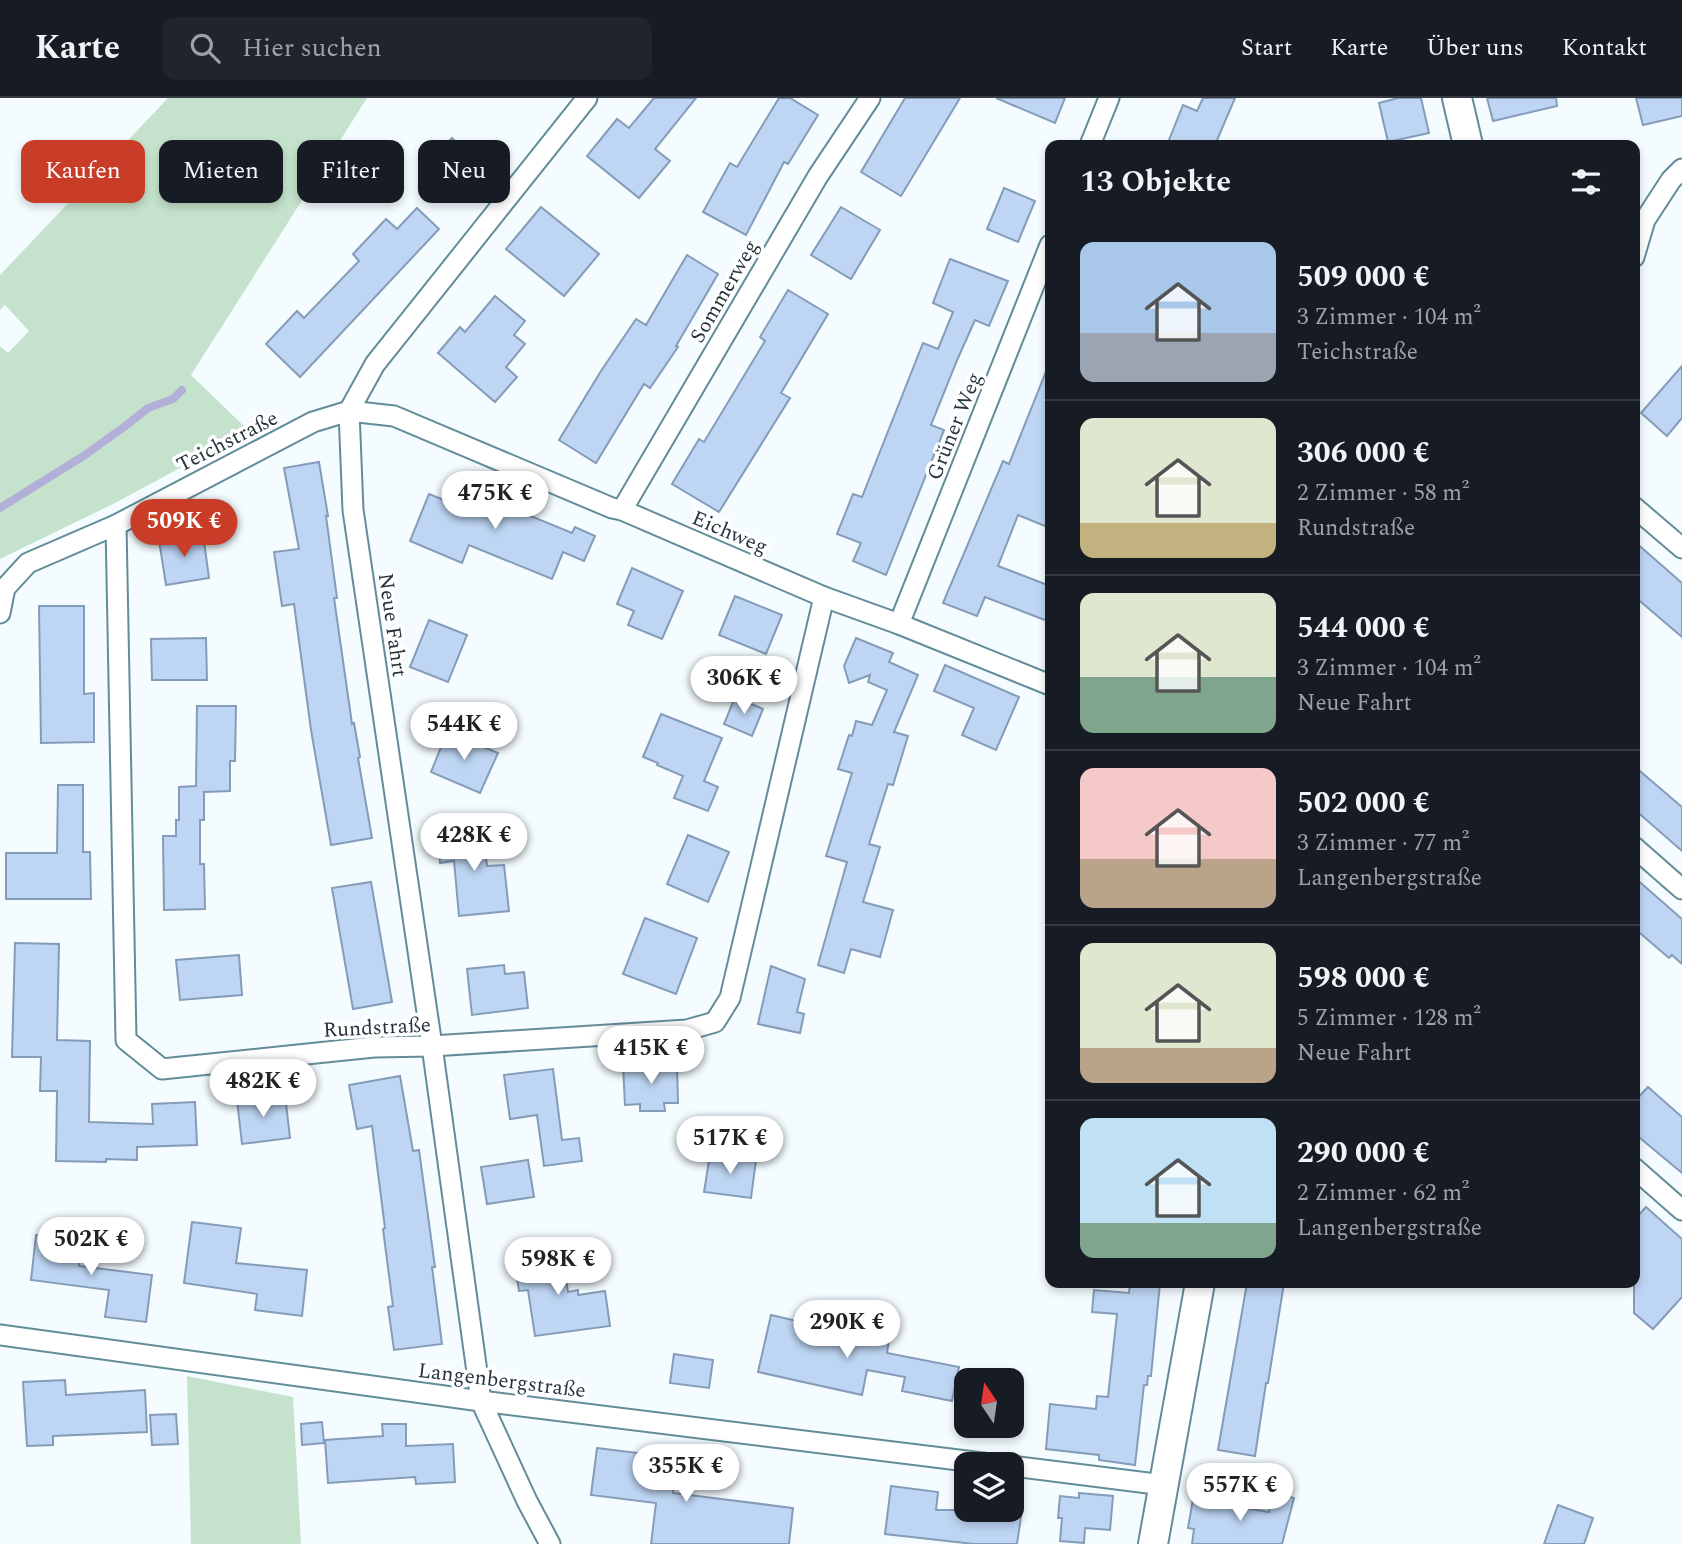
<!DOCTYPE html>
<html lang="de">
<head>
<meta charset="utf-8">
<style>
  body { margin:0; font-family:Spectral,serif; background:#20242c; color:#f1f3f6; height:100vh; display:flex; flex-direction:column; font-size:26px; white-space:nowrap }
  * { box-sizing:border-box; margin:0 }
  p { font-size:23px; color:#9ea1a6 }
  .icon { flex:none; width:38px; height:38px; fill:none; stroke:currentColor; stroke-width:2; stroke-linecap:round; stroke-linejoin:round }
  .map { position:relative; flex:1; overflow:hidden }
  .sheet { position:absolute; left:1045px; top:42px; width:595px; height:1148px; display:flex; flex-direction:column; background:#171b24; border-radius:14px; box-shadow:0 4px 10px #0003 }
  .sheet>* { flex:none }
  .guide { position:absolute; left:21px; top:42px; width:665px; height:63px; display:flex; gap:14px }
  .needle { width:46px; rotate:347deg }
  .fabs { position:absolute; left:954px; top:1270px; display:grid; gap:14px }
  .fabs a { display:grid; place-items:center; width:70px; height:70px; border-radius:14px; background:#171b24; box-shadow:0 4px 10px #0003; font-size:35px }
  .price { position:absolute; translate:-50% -60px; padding:0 16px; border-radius:24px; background:#fff; color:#222; font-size:23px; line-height:46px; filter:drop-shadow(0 2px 4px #0008) }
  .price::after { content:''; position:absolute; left:50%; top:42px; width:21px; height:16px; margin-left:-10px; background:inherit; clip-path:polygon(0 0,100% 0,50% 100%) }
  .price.on { background:#c83c28; color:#fff }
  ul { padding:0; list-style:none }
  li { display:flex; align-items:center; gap:21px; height:175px; padding:0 35px }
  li+li { border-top:2px solid #363941 }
  li span { display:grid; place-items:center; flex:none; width:196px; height:140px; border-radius:14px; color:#555 }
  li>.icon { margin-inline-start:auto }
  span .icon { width:84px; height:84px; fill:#fffc; stroke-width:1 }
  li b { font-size:30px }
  h2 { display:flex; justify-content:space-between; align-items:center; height:84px; padding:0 35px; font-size:30px }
  .tag { padding:0 24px; border-radius:14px; background:#171b24; box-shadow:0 4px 10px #0003; font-size:24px; line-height:63px }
  .tag.on { background:#c83c28; color:#fff }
  header { display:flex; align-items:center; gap:42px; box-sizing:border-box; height:98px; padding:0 35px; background:#171b24; border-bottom:2px solid #363941 }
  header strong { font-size:33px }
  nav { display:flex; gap:38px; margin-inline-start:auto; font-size:24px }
  .search { width:490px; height:63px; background:#20242c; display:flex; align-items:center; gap:18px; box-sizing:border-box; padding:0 24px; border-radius:14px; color:#9ea1a6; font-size:26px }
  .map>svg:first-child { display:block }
</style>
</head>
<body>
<header>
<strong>Karte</strong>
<div class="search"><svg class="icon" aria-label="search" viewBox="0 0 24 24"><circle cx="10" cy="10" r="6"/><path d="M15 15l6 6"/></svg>Hier suchen</div>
<nav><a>Start</a><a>Karte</a><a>Über uns</a><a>Kontakt</a></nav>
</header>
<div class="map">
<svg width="1682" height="1446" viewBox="0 0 1682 1446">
  <rect width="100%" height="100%" fill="#f4fcff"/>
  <g fill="#c5e3cc">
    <path d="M 168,0 L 367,0 L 191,277 L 249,333 L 115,405 L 0,461 L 0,248 L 8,255 L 29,233 L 5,207 L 0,212 L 0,177 Z"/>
    <path d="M 187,1278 L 293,1299 L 301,1446 L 191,1446 Z"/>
  </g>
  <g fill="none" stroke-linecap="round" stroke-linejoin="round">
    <path stroke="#b2afd8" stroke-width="8" d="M 0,410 L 85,357 L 124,329 L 148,310 L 173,301 L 182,292"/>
  </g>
  <g fill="#bed6f4" stroke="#859cb8" stroke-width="2">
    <path d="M 654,0 L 696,0 L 655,51 L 670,63 L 639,100 L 587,58 L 617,21 L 629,30 Z"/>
    <path d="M 779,0 L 790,0 L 818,17 L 788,66 L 784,64 L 746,137 L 703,114 L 730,65 L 737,69 Z"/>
    <path d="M 905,0 L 960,0 L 901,98 L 861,74 Z"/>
    <path d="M 996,0 L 1065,0 L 1055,25 Z"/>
    <path d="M 1203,0 L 1235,0 L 1215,47 L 1167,47 L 1183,7 L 1197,13 Z"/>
    <path d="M 1398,0 L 1421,0 L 1429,35 L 1388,44 L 1379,5 Z"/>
    <path d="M 1487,0 L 1556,0 L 1557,8 L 1493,23 Z"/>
    <path d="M 1636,0 L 1682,0 L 1682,18 L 1643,27 Z"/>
    <path d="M 452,40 L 482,69 L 449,102 L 420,74 Z"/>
    <path d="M 1004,90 L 1035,103 L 1018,144 L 987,131 Z"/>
    <path d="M 541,109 L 599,156 L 564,198 L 506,151 Z"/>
    <path d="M 841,109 L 880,132 L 851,181 L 811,157 Z"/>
    <path d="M 417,110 L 439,131 L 300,279 L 266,246 L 297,213 L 304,220 L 359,163 L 353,156 L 386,121 L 397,131 Z"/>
    <path d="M 687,157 L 718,176 L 676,248 L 678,249 L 650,290 L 644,286 L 596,365 L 559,342 L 601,273 L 636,221 L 646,227 Z"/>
    <path d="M 950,161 L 1008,183 L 989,228 L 975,222 L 958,260 L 931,327 L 944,332 L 886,477 L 853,463 L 861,445 L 837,436 L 853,396 L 862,399 L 923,245 L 938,251 L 953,214 L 933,205 Z"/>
    <path d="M 788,192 L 828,216 L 781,295 L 790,300 L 719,414 L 672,386 L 699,341 L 704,344 L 765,243 L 760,239 Z"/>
    <path d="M 495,198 L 525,223 L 514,237 L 525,246 L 506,269 L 517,279 L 495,304 L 438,255 L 460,229 L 465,234 Z"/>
    <path d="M 1049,266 L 1050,430 L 1018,417 L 998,468 L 1050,488 L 1050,524 L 985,499 L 977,518 L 943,505 L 1003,363 L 1009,366 Z"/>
    <path d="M 1682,268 L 1682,320 L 1667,338 L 1641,315 Z"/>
    <path d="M 319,364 L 328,418 L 326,418 L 337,500 L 334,500 L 352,626 L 354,625 L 360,659 L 358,660 L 372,740 L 331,747 L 311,632 L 294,506 L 282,508 L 274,454 L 299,451 L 284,370 Z"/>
    <path d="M 458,380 L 490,393 L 487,400 L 572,435 L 575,429 L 595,438 L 584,463 L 563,454 L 552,481 L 469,447 L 462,465 L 410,443 L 429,396 L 449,404 Z"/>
    <path d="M 203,436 L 209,480 L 166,487 L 159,442 Z"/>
    <path d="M 1634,443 L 1682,485 L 1682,539 L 1634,498 Z"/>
    <path d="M 632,470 L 683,493 L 662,541 L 628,527 L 634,513 L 617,506 Z"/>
    <path d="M 735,498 L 782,517 L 766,556 L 719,537 Z"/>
    <path d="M 39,508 L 84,508 L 84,596 L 94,595 L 94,644 L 41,645 Z"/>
    <path d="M 429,522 L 467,537 L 448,584 L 410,569 Z"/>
    <path d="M 206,540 L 207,582 L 152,582 L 151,541 Z"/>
    <path d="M 856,540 L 893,555 L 889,564 L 918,577 L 894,634 L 908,638 L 893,687 L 888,686 L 869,746 L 880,749 L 863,804 L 893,812 L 880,859 L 851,851 L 844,875 L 818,867 L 847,764 L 826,758 L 852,675 L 838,671 L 849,637 L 852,638 L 856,623 L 872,627 L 887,592 L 868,584 L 870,577 L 849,585 L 844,568 Z"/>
    <path d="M 945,567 L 1019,599 L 996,652 L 962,637 L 974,610 L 934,593 Z"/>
    <path d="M 735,599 L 763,611 L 752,638 L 724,626 Z"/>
    <path d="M 197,608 L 236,608 L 235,663 L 230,663 L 230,693 L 204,694 L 204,722 L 200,722 L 200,766 L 204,766 L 205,811 L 164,812 L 163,738 L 176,738 L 176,722 L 179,722 L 179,689 L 196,688 Z"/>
    <path d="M 661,616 L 722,640 L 704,683 L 718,689 L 708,713 L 674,700 L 683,678 L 657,667 L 658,665 L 643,659 Z"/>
    <path d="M 447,634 L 498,655 L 480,695 L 431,674 Z"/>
    <path d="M 1634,668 L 1682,709 L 1682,753 L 1634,711 Z"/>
    <path d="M 58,687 L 83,687 L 83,754 L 90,754 L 91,801 L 6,801 L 6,755 L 57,755 Z"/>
    <path d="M 483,730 L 487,768 L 504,767 L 509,813 L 459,818 L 454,763 L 440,765 L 437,735 Z"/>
    <path d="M 688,737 L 729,754 L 708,804 L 667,786 Z"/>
    <path d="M 1634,779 L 1682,821 L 1682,866 L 1672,857 L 1669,860 L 1634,830 Z"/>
    <path d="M 371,784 L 392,904 L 353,911 L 332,790 Z"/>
    <path d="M 645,820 L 697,840 L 676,896 L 623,876 Z"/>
    <path d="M 15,845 L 59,846 L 57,942 L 90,943 L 89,1024 L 153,1026 L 152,1006 L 195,1004 L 197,1047 L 137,1049 L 137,1062 L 106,1061 L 106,1064 L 56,1063 L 57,993 L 40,993 L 41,959 L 12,959 Z"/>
    <path d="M 239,857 L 242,897 L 180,902 L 176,862 Z"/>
    <path d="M 504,867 L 505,876 L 524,874 L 528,910 L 472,917 L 467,871 Z"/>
    <path d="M 771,868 L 805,881 L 797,914 L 804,916 L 800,935 L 758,926 Z"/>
    <path d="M 677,966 L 678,1005 L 664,1005 L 665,1013 L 640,1013 L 640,1006 L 625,1007 L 623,968 Z"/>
    <path d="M 553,971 L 562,1042 L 579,1040 L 582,1063 L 544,1068 L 537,1017 L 510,1021 L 504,977 Z"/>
    <path d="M 400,978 L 413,1053 L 419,1052 L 435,1169 L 432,1169 L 442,1246 L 394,1252 L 388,1209 L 393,1208 L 383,1131 L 385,1130 L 372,1028 L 357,1031 L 349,987 Z"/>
    <path d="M 1648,989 L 1682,1019 L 1682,1075 L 1634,1035 L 1634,1004 Z"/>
    <path d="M 285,997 L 290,1040 L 242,1046 L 237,1002 Z"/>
    <path d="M 710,1056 L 756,1062 L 751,1100 L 704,1094 Z"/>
    <path d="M 528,1062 L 534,1099 L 487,1106 L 481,1069 Z"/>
    <path d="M 1646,1109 L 1682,1141 L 1682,1199 L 1653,1231 L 1634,1215 L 1634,1122 Z"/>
    <path d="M 192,1124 L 241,1130 L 236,1165 L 307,1172 L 302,1218 L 255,1212 L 257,1196 L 184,1185 Z"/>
    <path d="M 36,1137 L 82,1142 L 79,1168 L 152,1177 L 146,1224 L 105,1219 L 109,1192 L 31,1182 Z"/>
    <path d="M 562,1154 L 568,1194 L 578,1192 L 578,1197 L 605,1193 L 610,1228 L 535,1238 L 528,1192 L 519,1193 L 514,1160 Z"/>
    <path d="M 1130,1185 L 1160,1185 L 1151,1278 L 1148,1278 L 1147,1287 L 1144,1287 L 1135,1367 L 1099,1362 L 1099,1357 L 1046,1351 L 1050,1306 L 1096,1311 L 1097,1298 L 1108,1299 L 1117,1216 L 1092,1214 L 1094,1192 L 1129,1195 Z"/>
    <path d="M 1247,1185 L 1284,1185 L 1268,1285 L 1266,1285 L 1255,1358 L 1218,1352 Z"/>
    <path d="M 771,1217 L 806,1225 L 806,1227 L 889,1242 L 887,1255 L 959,1269 L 952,1303 L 902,1293 L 905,1279 L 867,1272 L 862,1297 L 758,1274 Z"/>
    <path d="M 674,1256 L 713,1262 L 709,1290 L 670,1285 Z"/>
    <path d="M 65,1282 L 66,1297 L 145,1292 L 147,1334 L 53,1338 L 53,1347 L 27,1348 L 23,1284 Z"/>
    <path d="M 176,1316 L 178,1346 L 152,1347 L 150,1317 Z"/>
    <path d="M 322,1324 L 324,1345 L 302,1347 L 301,1326 Z"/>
    <path d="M 382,1326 L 406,1326 L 406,1348 L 453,1346 L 455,1384 L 416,1386 L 415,1379 L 328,1385 L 325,1342 L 383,1338 Z"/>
    <path d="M 597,1350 L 678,1360 L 673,1395 L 793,1410 L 789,1446 L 651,1446 L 656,1405 L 591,1397 Z"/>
    <path d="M 891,1388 L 938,1394 L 936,1412 L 1022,1412 L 1017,1446 L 974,1446 L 885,1436 Z"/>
    <path d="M 1079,1395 L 1113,1398 L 1110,1432 L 1085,1430 L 1084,1445 L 1060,1443 L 1062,1420 L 1058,1420 L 1060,1398 L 1079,1400 Z"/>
    <path d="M 1273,1395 L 1294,1400 L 1282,1446 L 1192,1446 L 1194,1431 L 1188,1430 L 1193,1401 L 1269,1414 Z"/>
    <path d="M 1558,1407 L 1593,1420 L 1584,1446 L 1544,1446 Z"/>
  </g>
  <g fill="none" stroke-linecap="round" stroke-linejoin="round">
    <defs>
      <g id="minor">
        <path d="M 1090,47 L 1109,0"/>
        <path d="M 1634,159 L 1645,122 L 1671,82 L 1682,71"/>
        <path d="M 1634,409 L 1682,450"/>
        <path d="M 622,412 L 818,78 L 870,0"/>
        <path d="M 116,427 L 126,942 L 162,971 L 374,949 L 432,948 L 687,932 L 715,924 L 730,900 L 824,499"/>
        <path d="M 0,515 L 5,490 L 28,465 L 116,427 L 313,324 L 349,313 L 394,318 L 612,410 L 622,412 L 824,499 L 899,526 L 1050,587"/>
        <path d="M 899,526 L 1050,147"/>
        <path d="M 1634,749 L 1682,791"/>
        <path d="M 1634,1070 L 1682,1112"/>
        <path d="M 0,1237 L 481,1303 L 999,1367"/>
        <path d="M 1012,1368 L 1164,1387"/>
        <path d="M 550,1446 L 527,1403 L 481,1303 L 432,948 L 353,412 L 349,313 L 375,266 L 587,0"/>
      </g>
      <g id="secondary">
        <path d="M 1457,0 L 1468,47"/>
        <path d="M 1153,1446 L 1200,1185"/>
      </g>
    </defs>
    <use href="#minor" stroke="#638c99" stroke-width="23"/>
    <use href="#secondary" stroke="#638c99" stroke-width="32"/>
    <use href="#minor" stroke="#fff" stroke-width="19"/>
    <use href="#secondary" stroke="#fff" stroke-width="28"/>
  </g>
  <g text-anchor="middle" stroke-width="7" stroke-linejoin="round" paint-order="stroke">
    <g font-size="21" fill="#24353b" stroke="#fff">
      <text transform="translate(724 193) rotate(-60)" y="7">Sommerweg</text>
      <text transform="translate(954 328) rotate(-68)" y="7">Grüner Weg</text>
      <text transform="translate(227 343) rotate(-27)" y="7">Teichstraße</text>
      <text transform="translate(730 434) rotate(23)" y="7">Eichweg</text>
      <text transform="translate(393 527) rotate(82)" y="7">Neue Fahrt</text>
      <text transform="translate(377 929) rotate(-3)" y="7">Rundstraße</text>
      <text transform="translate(502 1282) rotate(7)" y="7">Langenbergstraße</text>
    </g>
  </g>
</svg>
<div class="fabs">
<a><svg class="needle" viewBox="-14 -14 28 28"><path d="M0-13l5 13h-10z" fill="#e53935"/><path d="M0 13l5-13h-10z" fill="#9ea1a6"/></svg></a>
<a><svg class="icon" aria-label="layers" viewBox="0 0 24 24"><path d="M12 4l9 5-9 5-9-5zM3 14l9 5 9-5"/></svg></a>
</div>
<b class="price" style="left:495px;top:433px">475K €</b>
<b class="price on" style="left:184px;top:461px">509K €</b>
<b class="price" style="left:744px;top:618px">306K €</b>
<b class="price" style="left:464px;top:664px">544K €</b>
<b class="price" style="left:474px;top:775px">428K €</b>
<b class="price" style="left:651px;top:988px">415K €</b>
<b class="price" style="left:263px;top:1021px">482K €</b>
<b class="price" style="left:730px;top:1078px">517K €</b>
<b class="price" style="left:91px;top:1179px">502K €</b>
<b class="price" style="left:558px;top:1199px">598K €</b>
<b class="price" style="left:847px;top:1262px">290K €</b>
<b class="price" style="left:686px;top:1406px">355K €</b>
<b class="price" style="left:1240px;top:1425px">557K €</b>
<div class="guide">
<a class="tag on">Kaufen</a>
<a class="tag">Mieten</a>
<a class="tag">Filter</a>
<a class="tag">Neu</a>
</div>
<section class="sheet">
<h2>13 Objekte<svg class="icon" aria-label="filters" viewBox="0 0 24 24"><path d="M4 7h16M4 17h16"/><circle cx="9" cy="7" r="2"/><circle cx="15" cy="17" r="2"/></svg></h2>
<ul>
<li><span style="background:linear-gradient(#a9c7e8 65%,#9aa5b1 0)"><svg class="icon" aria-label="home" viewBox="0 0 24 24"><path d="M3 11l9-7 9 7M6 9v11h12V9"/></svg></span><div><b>509 000 €</b><p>3 Zimmer · 104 m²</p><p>Teichstraße</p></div></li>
<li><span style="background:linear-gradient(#dfe7d0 75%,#c2b280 0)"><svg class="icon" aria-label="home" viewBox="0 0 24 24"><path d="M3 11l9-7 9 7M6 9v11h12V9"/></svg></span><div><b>306 000 €</b><p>2 Zimmer · 58 m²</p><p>Rundstraße</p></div></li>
<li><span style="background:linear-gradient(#dfe7d0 60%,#7fa58c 0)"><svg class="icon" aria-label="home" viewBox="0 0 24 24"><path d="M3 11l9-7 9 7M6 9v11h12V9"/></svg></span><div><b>544 000 €</b><p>3 Zimmer · 104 m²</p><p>Neue Fahrt</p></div></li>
<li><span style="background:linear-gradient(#f6c9c9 65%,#b9a48a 0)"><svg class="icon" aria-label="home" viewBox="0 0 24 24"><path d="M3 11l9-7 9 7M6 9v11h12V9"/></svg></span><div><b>502 000 €</b><p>3 Zimmer · 77 m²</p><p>Langenbergstraße</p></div></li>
<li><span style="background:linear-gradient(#dfe7d0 75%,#b9a48a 0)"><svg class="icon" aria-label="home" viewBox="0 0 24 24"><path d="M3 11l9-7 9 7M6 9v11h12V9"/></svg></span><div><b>598 000 €</b><p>5 Zimmer · 128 m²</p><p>Neue Fahrt</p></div></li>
<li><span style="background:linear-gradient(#bfe0f5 75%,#7fa58c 0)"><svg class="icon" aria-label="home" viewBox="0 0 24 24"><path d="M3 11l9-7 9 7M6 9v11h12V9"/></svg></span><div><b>290 000 €</b><p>2 Zimmer · 62 m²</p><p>Langenbergstraße</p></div></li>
</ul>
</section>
</div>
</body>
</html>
